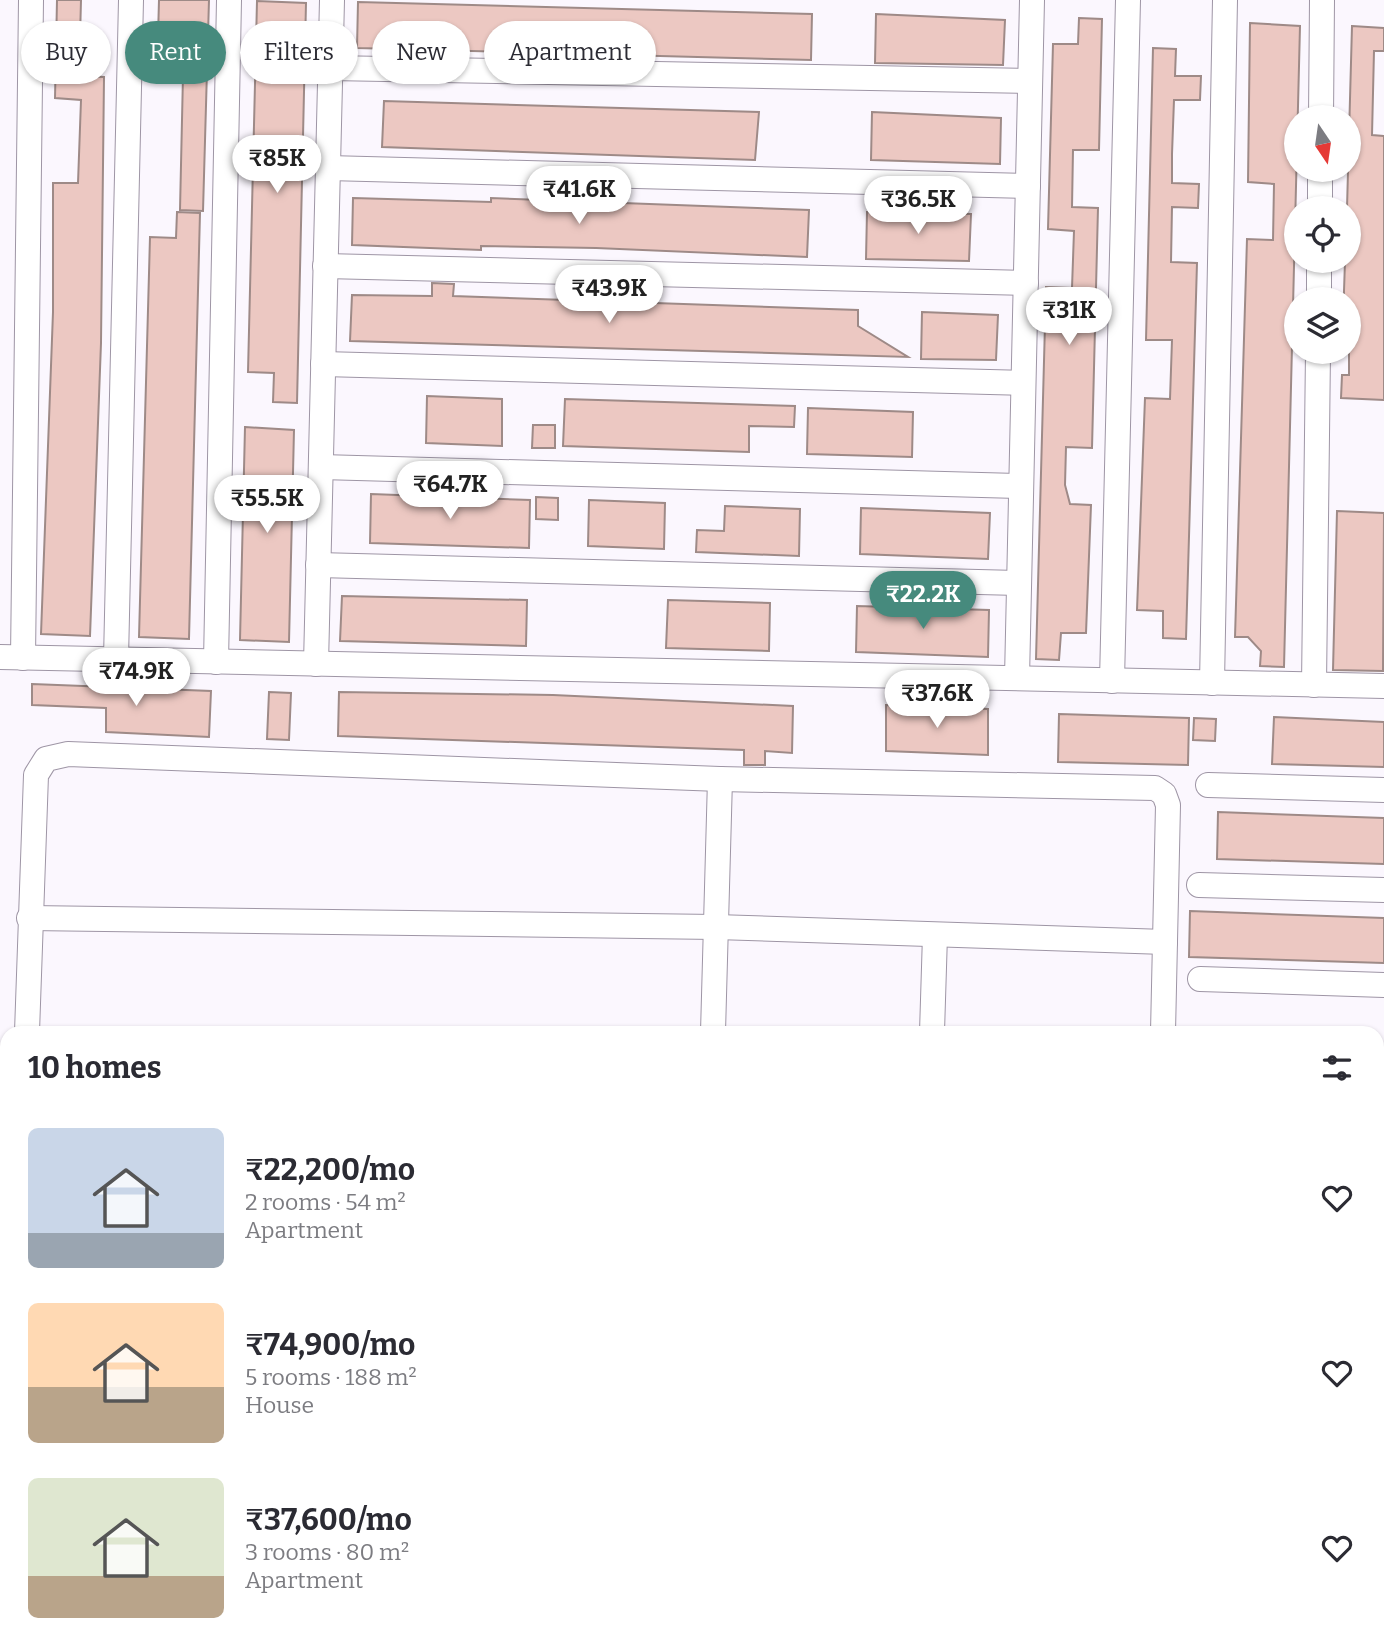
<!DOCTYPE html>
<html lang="en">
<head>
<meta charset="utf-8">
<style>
  body { margin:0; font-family:Bitter,serif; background:#f7f7f7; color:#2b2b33; height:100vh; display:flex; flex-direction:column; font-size:26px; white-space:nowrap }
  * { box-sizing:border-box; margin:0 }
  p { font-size:23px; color:#7c7c81 }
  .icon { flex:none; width:38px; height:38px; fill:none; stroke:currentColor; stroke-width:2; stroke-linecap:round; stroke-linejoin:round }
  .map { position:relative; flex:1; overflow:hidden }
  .side { position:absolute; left:0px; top:1026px; width:1384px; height:625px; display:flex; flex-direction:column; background:#fff; border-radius:21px 21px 0 0; box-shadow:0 2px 5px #0004 }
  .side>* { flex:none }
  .guide { position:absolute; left:21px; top:21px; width:700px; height:63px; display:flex; gap:14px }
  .needle { width:46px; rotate:167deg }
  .fabs { position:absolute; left:1284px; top:105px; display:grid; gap:14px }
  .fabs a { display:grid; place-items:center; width:77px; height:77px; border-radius:50%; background:#fff; box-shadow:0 2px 5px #0004; font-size:35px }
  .price { position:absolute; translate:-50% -60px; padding:0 16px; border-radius:24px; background:#fff; color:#222; font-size:23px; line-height:46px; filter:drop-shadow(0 2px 4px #0008) }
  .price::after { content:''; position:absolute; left:50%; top:42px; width:21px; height:16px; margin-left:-10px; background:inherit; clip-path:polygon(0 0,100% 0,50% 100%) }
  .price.current { background:#468a7d; color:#fff }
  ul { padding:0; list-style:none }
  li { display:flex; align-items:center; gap:21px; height:175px; padding:0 28px }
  li span { display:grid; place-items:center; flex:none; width:196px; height:140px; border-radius:10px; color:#555 }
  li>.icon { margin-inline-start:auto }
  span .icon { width:84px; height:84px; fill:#fffc; stroke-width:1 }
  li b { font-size:30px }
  h2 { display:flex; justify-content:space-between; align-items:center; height:84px; padding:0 28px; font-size:30px }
  .tag { padding:0 24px; border-radius:32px; background:#fff; box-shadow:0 2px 5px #0004; font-size:24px; line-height:63px }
  .tag.current { background:#468a7d; color:#fff }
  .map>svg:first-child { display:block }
</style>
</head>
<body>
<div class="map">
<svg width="1384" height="1650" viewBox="0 0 1384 1650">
  <rect width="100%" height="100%" fill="#fbf7fe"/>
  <g fill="#ecc8c2" stroke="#9e8a87" stroke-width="2">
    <path d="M 57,0 L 81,0 L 79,76 L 104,77 L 101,343 L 90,636 L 41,634 L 53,312 L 53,183 L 78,183 L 81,100 L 55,98 Z"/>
    <path d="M 159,0 L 209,0 L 203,211 L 180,210 L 183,75 L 157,74 Z"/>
    <path d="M 257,1 L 306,3 L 297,403 L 273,402 L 274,373 L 248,372 Z"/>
    <path d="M 358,2 L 812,14 L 811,60 L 357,48 Z"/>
    <path d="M 876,14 L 1005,20 L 1003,65 L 875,63 Z"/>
    <path d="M 1079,18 L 1102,19 L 1099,150 L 1073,150 L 1072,207 L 1098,208 L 1092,448 L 1066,447 L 1065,485 L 1070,504 L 1091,505 L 1086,633 L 1061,633 L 1059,660 L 1036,659 L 1046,287 L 1072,288 L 1074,231 L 1048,229 L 1053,44 L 1078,44 Z"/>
    <path d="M 1250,23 L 1300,26 L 1284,667 L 1260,666 L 1261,651 L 1248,637 L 1235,637 L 1247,239 L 1273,240 L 1274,184 L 1248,182 Z"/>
    <path d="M 1352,26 L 1384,28 L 1384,51 L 1374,51 L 1372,135 L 1384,136 L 1384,400 L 1341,398 L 1342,375 L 1349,375 L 1349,299 L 1344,299 L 1344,291 L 1345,261 L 1349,261 L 1349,208 L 1347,208 Z"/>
    <path d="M 1153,48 L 1176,49 L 1175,76 L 1201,76 L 1200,100 L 1174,100 L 1172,154 L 1172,183 L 1199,184 L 1198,208 L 1172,207 L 1171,262 L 1197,263 L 1186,639 L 1163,638 L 1163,611 L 1137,610 L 1145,398 L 1170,399 L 1172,340 L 1146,340 Z"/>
    <path d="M 384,101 L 759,112 L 755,160 L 382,147 Z"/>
    <path d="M 872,112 L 1001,118 L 1000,164 L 871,160 Z"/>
    <path d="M 353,198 L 491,202 L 491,198 L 809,210 L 807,257 L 596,248 L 481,246 L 481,250 L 352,245 Z"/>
    <path d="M 177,212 L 200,213 L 189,639 L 139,637 L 150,237 L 176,238 Z"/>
    <path d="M 867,212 L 971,214 L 969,261 L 866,259 Z"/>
    <path d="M 432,283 L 454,284 L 453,296 L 858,310 L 858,326 L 908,357 L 350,341 L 352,295 L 432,296 Z"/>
    <path d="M 922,312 L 998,315 L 996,360 L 921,359 Z"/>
    <path d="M 427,396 L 502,399 L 502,446 L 426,443 Z"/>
    <path d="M 565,399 L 795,406 L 794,427 L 749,426 L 749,452 L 563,446 Z"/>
    <path d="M 808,408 L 913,412 L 912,457 L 807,454 Z"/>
    <path d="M 533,425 L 555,425 L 555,448 L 532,448 Z"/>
    <path d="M 245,427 L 294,430 L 289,642 L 240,640 Z"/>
    <path d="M 371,494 L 530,500 L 529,548 L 370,543 Z"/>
    <path d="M 536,497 L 558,498 L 558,520 L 536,519 Z"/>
    <path d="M 589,500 L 665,503 L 664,549 L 588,546 Z"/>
    <path d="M 725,506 L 800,509 L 799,556 L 696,552 L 697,530 L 724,531 Z"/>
    <path d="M 861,508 L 990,513 L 988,559 L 860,554 Z"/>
    <path d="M 1337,511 L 1384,513 L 1383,671 L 1333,670 Z"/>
    <path d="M 342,596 L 527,600 L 526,646 L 340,641 Z"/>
    <path d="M 668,600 L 770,603 L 769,651 L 666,648 Z"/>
    <path d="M 857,606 L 989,610 L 988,657 L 856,652 Z"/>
    <path d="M 32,684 L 211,691 L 209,737 L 106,732 L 106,708 L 32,705 Z"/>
    <path d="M 269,692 L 291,693 L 289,740 L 267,739 Z"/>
    <path d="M 339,692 L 553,695 L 793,706 L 792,753 L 765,751 L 765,765 L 744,765 L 744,750 L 338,736 Z"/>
    <path d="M 886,705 L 988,709 L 988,755 L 886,751 Z"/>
    <path d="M 1059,714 L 1189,718 L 1188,765 L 1058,762 Z"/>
    <path d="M 1274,717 L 1384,722 L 1384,767 L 1272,764 Z"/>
    <path d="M 1194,718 L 1216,719 L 1215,741 L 1193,740 Z"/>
    <path d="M 1218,812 L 1384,818 L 1384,864 L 1217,859 Z"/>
    <path d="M 1190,911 L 1384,918 L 1384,963 L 1189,957 Z"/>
  </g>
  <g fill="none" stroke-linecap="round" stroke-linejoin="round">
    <defs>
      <g id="street">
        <path d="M 330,68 L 1030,81"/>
        <path d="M 1321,117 L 1322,0"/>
        <path d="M 328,168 L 1028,186"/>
        <path d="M 1320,208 L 1320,170"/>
        <path d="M 325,266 L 1026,283"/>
        <path d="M 1319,299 L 1319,261"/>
        <path d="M 323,364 L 1023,383"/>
        <path d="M 321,467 L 1021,486"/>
        <path d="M 318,565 L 1019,583"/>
        <path d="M 0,657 L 1384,686"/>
        <path d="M 23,658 L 31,0"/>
        <path d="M 116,659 L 131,0"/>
        <path d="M 216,662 L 229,0"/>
        <path d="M 316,664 L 332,0"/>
        <path d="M 1017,678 L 1032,0"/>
        <path d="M 1112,681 L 1128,0"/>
        <path d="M 1212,683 L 1225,0"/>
        <path d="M 1314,685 L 1318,352"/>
        <path d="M 1208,785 L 1384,790"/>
        <path d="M 1199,885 L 1384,890"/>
        <path d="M 29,918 L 716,927 L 1165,942"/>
        <path d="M 1200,979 L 1384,985"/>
        <path d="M 27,1032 L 36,775 L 46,759 L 68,754 L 720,779 L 1155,788 L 1164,794 L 1168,805 L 1163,1032"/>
        <path d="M 713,1032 L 720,779"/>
        <path d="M 932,1032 L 935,935"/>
        <path d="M 1377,1086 L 1384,1086"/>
        <path d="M 699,1650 L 699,1643"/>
        <path d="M 915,1650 L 915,1643"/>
      </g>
    </defs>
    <use href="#street" stroke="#9e95a5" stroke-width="26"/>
    <use href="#street" stroke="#fff" stroke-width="24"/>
  </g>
</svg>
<div class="fabs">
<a><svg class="needle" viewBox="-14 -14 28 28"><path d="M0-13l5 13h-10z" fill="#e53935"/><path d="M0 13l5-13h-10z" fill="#7c7c81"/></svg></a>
<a><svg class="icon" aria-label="locate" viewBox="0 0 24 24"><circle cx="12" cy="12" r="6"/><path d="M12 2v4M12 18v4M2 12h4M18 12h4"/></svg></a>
<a><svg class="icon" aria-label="layers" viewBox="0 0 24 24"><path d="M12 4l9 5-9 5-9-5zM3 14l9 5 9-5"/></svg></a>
</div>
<b class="price" style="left:277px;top:195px">₹85K</b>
<b class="price" style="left:579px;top:226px">₹41.6K</b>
<b class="price" style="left:918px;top:236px">₹36.5K</b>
<b class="price" style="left:609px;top:325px">₹43.9K</b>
<b class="price" style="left:1069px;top:347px">₹31K</b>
<b class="price" style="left:450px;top:521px">₹64.7K</b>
<b class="price" style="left:267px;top:535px">₹55.5K</b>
<b class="price current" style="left:923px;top:631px">₹22.2K</b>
<b class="price" style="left:136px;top:708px">₹74.9K</b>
<b class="price" style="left:937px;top:730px">₹37.6K</b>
<div class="guide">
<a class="tag">Buy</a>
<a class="tag current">Rent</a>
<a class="tag">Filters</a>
<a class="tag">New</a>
<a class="tag">Apartment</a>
</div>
<section class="side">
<h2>10 homes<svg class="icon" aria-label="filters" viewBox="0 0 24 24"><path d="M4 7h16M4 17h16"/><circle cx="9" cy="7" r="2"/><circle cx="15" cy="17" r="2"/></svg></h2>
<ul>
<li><span style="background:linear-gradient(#c9d6e8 75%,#9aa5b1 0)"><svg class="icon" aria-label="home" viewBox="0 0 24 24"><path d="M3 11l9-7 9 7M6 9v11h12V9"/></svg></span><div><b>₹22,200/mo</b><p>2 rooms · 54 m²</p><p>Apartment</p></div><svg class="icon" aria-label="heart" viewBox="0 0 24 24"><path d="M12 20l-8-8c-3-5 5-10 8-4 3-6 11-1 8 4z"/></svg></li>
<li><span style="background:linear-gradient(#ffd9b3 60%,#b9a48a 0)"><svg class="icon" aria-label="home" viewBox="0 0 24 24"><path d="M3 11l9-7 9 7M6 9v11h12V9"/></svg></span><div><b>₹74,900/mo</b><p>5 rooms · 188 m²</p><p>House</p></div><svg class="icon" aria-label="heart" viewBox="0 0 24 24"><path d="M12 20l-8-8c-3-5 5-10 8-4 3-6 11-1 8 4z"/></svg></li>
<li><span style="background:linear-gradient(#dfe7d0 70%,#b9a48a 0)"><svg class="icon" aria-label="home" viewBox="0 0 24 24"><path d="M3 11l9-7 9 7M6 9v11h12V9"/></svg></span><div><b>₹37,600/mo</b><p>3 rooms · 80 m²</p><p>Apartment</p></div><svg class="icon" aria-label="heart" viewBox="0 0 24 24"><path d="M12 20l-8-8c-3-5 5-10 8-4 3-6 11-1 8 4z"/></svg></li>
</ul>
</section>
</div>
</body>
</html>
